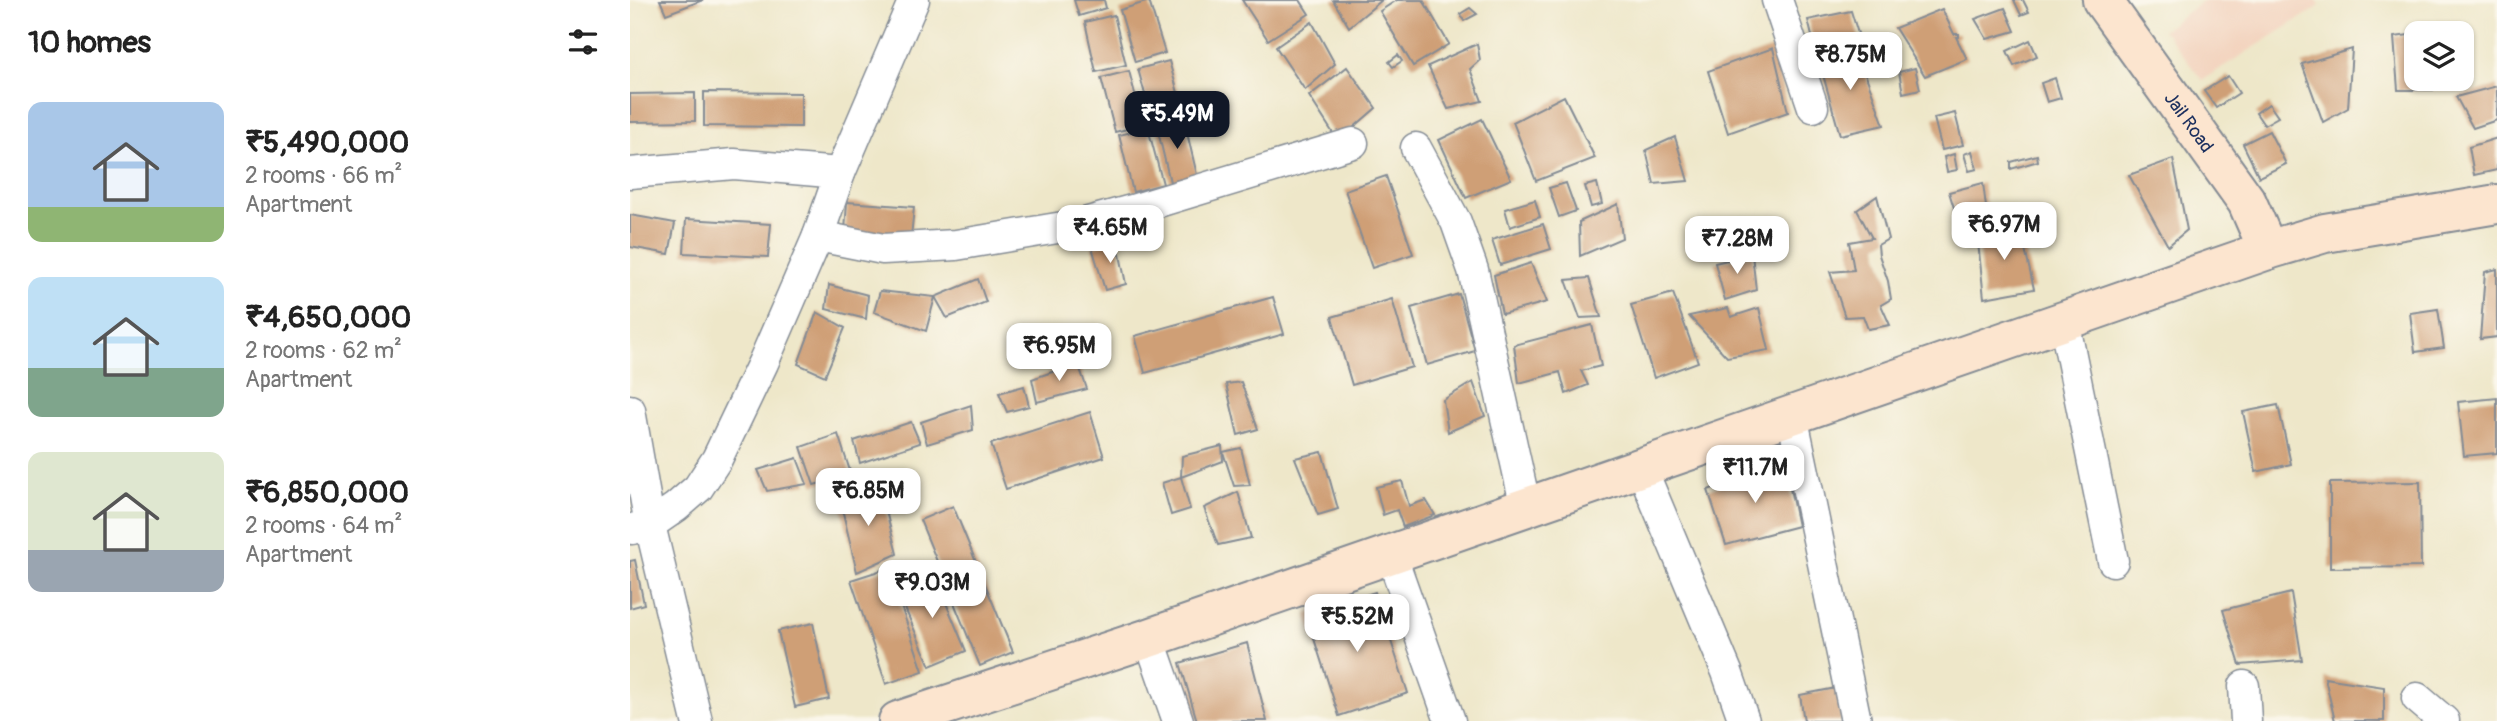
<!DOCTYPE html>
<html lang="en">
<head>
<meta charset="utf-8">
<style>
  body { margin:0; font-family:Pangolin,sans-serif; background:#f6f6f6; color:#222; height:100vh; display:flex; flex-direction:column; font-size:26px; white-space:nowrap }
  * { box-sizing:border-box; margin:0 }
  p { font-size:23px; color:#767676 }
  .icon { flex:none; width:38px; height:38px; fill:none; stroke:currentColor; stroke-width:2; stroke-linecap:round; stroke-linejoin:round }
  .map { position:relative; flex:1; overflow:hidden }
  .sheet { display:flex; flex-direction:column; background:#fff; width:630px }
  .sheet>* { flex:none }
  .tools { position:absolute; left:1774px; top:21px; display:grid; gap:14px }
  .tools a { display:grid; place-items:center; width:70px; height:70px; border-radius:14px; background:#fff; box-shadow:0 2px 5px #0004; font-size:35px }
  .price { position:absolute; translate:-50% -60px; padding:0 16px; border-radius:14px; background:#fff; color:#222; font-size:23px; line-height:46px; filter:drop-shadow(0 2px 4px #0008) }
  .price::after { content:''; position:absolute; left:50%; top:42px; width:21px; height:16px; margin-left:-10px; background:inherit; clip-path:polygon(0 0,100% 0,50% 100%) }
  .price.selected { background:#111827; color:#fff }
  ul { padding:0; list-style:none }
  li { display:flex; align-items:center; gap:21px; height:175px; padding:0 28px }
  li span { display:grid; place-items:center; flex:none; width:196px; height:140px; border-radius:14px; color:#555 }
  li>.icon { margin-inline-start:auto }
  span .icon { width:84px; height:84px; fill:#fffc; stroke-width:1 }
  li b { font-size:30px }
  h2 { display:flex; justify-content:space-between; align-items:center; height:84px; padding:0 28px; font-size:30px }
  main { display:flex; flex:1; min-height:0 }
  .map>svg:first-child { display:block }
</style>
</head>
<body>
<main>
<section class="sheet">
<h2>10 homes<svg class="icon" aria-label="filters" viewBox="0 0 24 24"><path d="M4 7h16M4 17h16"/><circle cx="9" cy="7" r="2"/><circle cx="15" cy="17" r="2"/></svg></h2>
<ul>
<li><span style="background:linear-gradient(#a9c7e8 75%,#8fb573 0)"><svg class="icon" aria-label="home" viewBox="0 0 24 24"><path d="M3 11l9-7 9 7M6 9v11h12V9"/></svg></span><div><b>₹5,490,000</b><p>2 rooms · 66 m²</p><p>Apartment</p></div></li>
<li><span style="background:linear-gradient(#bfe0f5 65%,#7fa58c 0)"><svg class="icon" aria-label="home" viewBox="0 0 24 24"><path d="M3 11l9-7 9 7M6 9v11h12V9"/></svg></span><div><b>₹4,650,000</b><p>2 rooms · 62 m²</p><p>Apartment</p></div></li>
<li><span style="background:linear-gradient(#dfe7d0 70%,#9aa5b1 0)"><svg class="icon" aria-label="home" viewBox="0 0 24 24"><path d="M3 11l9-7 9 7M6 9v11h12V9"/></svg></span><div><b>₹6,850,000</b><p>2 rooms · 64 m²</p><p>Apartment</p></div></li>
</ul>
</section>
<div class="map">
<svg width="1867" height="721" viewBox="0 0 1867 721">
  <rect width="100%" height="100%" fill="#fbf7ec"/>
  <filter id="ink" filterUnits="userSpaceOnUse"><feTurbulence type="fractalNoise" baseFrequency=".0143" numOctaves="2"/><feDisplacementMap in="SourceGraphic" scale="14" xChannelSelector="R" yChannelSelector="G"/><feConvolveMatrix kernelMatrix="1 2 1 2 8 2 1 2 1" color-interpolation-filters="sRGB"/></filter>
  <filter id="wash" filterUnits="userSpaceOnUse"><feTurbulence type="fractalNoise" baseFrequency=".00686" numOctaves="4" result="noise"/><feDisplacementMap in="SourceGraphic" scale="28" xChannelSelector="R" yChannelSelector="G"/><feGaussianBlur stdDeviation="1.57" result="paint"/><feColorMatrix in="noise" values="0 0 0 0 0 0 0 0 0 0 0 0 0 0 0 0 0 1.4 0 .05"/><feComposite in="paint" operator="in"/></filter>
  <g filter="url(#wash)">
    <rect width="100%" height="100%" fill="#eee7c9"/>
    <path fill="#f3d4bf" d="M 1574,0 L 1687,0 L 1690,6 L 1572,80 L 1536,33 L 1532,31 Z"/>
    <g id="blocks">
      <g fill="#cf9f76">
        <path d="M 30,0 L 73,0 L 36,14 Z"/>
        <path d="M 444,0 L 474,0 L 476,8 L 449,16 Z"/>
        <path d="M 612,0 L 670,0 L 679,14 L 638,40 Z"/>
        <path d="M 703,0 L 752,0 L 719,27 Z"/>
        <path d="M 767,0 L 793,0 L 819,44 L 783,66 L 750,11 Z"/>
        <path d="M 1384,0 L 1393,0 L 1399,12 L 1391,15 Z"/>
        <path d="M 519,1 L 535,53 L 505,62 L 490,10 Z"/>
        <path d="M 840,8 L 847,14 L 834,21 L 830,14 Z"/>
        <path d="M 1375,8 L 1385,31 L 1357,39 L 1345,19 Z"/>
        <path d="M 1312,9 L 1324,34 L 1329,34 L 1329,37 L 1326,37 L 1337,59 L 1295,76 L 1265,28 Z"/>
        <path d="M 1221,11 L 1230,40 L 1185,48 L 1178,20 Z"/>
        <path d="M 484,15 L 496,65 L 466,72 L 455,22 Z"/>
        <path d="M 682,22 L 705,64 L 675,90 L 646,47 Z"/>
        <path d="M 1787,34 L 1787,79 L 1804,79 L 1803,90 L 1768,90 L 1764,37 Z"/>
        <path d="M 1400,40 L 1407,56 L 1384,66 L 1377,51 Z"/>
        <path d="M 847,44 L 850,60 L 840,69 L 852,101 L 818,109 L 798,66 Z"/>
        <path d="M 1143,48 L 1158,112 L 1098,133 L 1078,71 Z"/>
        <path d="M 1226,49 L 1254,125 L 1210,135 L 1188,57 Z"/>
        <path d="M 1722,49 L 1718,108 L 1693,122 L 1672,64 Z"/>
        <path d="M 768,55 L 772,61 L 763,67 L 759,62 Z"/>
        <path d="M 539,61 L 554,114 L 523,123 L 508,69 Z"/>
        <path d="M 717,67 L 746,108 L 708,141 L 679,96 Z"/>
        <path d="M 1285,68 L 1290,89 L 1273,93 L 1269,72 Z"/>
        <path d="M 499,71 L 513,125 L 485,132 L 471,78 Z"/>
        <path d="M 1598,76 L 1609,93 L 1586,108 L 1574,91 Z"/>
        <path d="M 1425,78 L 1431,98 L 1417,102 L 1411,83 Z"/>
        <path d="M 1867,86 L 1867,120 L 1843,128 L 1826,97 Z"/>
        <path d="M 74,92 L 171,93 L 171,127 L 74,126 Z"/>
        <path d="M 65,93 L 65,121 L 0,122 L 0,94 Z"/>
        <path d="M 934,96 L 965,158 L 906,181 L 883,122 Z"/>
        <path d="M 1639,104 L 1648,117 L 1634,125 L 1626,113 Z"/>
        <path d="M 1325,113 L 1333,145 L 1312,150 L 1304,118 Z"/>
        <path d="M 852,119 L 881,179 L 836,198 L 809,140 Z"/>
        <path d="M 554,120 L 567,175 L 540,182 L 527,127 Z"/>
        <path d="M 518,128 L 533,184 L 503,192 L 489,135 Z"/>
        <path d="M 1639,131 L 1656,164 L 1629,177 L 1613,144 Z"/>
        <path d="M 1045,137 L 1058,181 L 1024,184 L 1016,150 Z"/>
        <path d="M 1867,138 L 1867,170 L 1844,175 L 1839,147 Z"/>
        <path d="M 1342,151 L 1347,169 L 1339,171 L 1334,154 Z"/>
        <path d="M 1324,154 L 1327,170 L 1317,172 L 1314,157 Z"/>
        <path d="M 1407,155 L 1408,161 L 1381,169 L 1381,162 Z"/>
        <path d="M 1543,159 L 1557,230 L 1538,246 L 1499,175 Z"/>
        <path d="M 756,176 L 783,254 L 742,268 L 715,190 Z"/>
        <path d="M 936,183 L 946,211 L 929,217 L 919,188 Z"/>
        <path d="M 967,183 L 972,204 L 961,207 L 955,186 Z"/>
        <path d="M 1353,183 L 1358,223 L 1331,230 L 1319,192 Z"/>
        <path d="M 1247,196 L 1258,239 L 1248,245 L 1249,255 L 1258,281 L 1261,299 L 1251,305 L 1260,325 L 1238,329 L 1233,316 L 1215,317 L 1200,272 L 1224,270 L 1219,242 L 1242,238 L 1227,210 Z"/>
        <path d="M 905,200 L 910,217 L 880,227 L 875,209 Z"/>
        <path d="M 217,202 L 284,207 L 281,237 L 215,231 Z"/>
        <path d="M 988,204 L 992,238 L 950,256 L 949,222 Z"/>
        <path d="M 0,215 L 45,223 L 39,254 L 0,247 Z"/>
        <path d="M 56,219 L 141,224 L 138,257 L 54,253 Z"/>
        <path d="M 1389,223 L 1404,289 L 1354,298 L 1347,233 Z"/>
        <path d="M 913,224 L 921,249 L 870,265 L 862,240 Z"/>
        <path d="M 487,240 L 496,284 L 475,290 L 462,247 Z"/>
        <path d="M 1122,254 L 1126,290 L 1095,300 L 1085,263 Z"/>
        <path d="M 901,263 L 917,302 L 872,314 L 864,275 Z"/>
        <path d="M 1867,269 L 1867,337 L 1850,339 L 1855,272 Z"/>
        <path d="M 959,278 L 971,317 L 950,318 L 936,280 Z"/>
        <path d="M 348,279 L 356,302 L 317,318 L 305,297 Z"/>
        <path d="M 199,285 L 238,295 L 236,319 L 196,309 Z"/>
        <path d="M 250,291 L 305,297 L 296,331 L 244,312 Z"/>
        <path d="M 1043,293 L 1068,362 L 1024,378 L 1001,305 Z"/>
        <path d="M 829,294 L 845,351 L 797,365 L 781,308 Z"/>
        <path d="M 643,297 L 654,334 L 515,373 L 505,336 Z"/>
        <path d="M 762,299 L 782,367 L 722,385 L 702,317 Z"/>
        <path d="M 1098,308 L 1101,317 L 1129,308 L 1139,350 L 1097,357 L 1059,316 Z"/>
        <path d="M 1808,309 L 1814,348 L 1785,352 L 1780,313 Z"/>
        <path d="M 187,312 L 215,328 L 195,376 L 168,364 Z"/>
        <path d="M 962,325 L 971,366 L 951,371 L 958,385 L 936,394 L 930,372 L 889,383 L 884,345 Z"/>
        <path d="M 448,363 L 457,389 L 407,402 L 402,379 Z"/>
        <path d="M 611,382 L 628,429 L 608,435 L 596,384 Z"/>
        <path d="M 843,382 L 855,416 L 818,432 L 813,400 Z"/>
        <path d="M 394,386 L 399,406 L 377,412 L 369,393 Z"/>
        <path d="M 1867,398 L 1867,453 L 1834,456 L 1828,402 Z"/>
        <path d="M 341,405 L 343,430 L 297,444 L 291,422 Z"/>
        <path d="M 1648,405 L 1661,464 L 1626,472 L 1613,412 Z"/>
        <path d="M 460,412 L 474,457 L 376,489 L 361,444 Z"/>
        <path d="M 281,422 L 290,443 L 230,463 L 224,441 Z"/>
        <path d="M 208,434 L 221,474 L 184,485 L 171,447 Z"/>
        <path d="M 592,446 L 593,461 L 551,477 L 552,456 Z"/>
        <path d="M 611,448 L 620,485 L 604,486 L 593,452 Z"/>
        <path d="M 692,452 L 708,509 L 688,515 L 665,458 Z"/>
        <path d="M 167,458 L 177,484 L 137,491 L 128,470 Z"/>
        <path d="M 1154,461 L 1168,526 L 1096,545 L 1078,490 Z"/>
        <path d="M 551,477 L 560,509 L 541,515 L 532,483 Z"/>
        <path d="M 772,481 L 779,506 L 796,500 L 805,515 L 773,527 L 767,510 L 753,515 L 746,487 Z"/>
        <path d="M 1790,482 L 1791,567 L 1700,568 L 1700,483 Z"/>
        <path d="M 249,484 L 267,554 L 227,572 L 210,500 Z"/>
        <path d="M 608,492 L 621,538 L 588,545 L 574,508 Z"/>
        <path d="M 323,506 L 383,652 L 350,666 L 290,520 Z"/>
        <path d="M 5,560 L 14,604 L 0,608 L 0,561 Z"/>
        <path d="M 258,568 L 293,671 L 256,684 L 221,580 Z"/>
        <path d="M 304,574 L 336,651 L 300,666 L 267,590 Z"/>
        <path d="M 745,592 L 778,693 L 709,716 L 676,614 Z"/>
        <path d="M 1661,593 L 1672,660 L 1610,665 L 1593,610 Z"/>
        <path d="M 183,623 L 199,699 L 165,707 L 148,631 Z"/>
        <path d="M 617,643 L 637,721 L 567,721 L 550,663 Z"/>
        <path d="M 1695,678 L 1754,687 L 1754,721 L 1705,721 Z"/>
        <path d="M 1206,688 L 1212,721 L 1174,721 L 1170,695 Z"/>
      </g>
    </g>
  </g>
  <g filter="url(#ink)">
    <use href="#blocks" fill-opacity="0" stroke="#848b94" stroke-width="2"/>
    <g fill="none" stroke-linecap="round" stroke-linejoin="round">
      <defs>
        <g id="street">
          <path d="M 1147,0 L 1183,107"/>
          <path d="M 786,148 L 826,222 L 843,270 L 896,508"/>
          <path d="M 0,173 L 104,164 L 210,173"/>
          <path d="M 188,236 L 253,249 L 326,245 L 451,224 L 502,210 L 723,143"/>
          <path d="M 1434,321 L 1483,561"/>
          <path d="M 0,410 L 20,525 L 46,507 L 68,488 L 87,459 L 133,363 L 188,236 L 210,173 L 284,0"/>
          <path d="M 1162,415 L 1226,721"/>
          <path d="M 1011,467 L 1097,672 L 1114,721"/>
          <path d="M 2,529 L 20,525 L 67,721"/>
          <path d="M 761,554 L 820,721"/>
          <path d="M 519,638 L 548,721"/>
          <path d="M 1614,686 L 1616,721"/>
          <path d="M 1787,698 L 1814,721"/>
        </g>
        <g id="secondary">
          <path id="s1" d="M 1472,0 L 1617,202 L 1638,250"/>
          <path d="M 268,721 L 519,638 L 1638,250 L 1695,233 L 1867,204"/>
        </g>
      </defs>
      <use href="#street" stroke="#848b94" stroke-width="33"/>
      <use href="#secondary" stroke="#848b94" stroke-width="42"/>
      <use href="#street" stroke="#fff" stroke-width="30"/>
      <use href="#secondary" stroke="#fce5cf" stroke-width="38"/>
    </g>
  </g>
  <g text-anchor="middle" stroke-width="6" stroke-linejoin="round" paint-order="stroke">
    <g font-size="19" fill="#1b2f5e" stroke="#fbf7ec">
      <text dy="7" stroke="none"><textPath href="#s1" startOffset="150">Jail Road</textPath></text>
    </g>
  </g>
</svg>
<div class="tools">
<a><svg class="icon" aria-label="layers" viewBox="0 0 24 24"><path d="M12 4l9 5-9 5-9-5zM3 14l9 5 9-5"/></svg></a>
</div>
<b class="price" style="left:1220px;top:92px">₹8.75M</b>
<b class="price selected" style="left:547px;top:151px">₹5.49M</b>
<b class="price" style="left:1374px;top:262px">₹6.97M</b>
<b class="price" style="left:480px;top:265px">₹4.65M</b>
<b class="price" style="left:1107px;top:276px">₹7.28M</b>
<b class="price" style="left:429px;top:383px">₹6.95M</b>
<b class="price" style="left:1125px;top:505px">₹11.7M</b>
<b class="price" style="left:238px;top:528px">₹6.85M</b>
<b class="price" style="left:302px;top:620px">₹9.03M</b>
<b class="price" style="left:727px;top:654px">₹5.52M</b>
</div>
</main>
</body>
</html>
